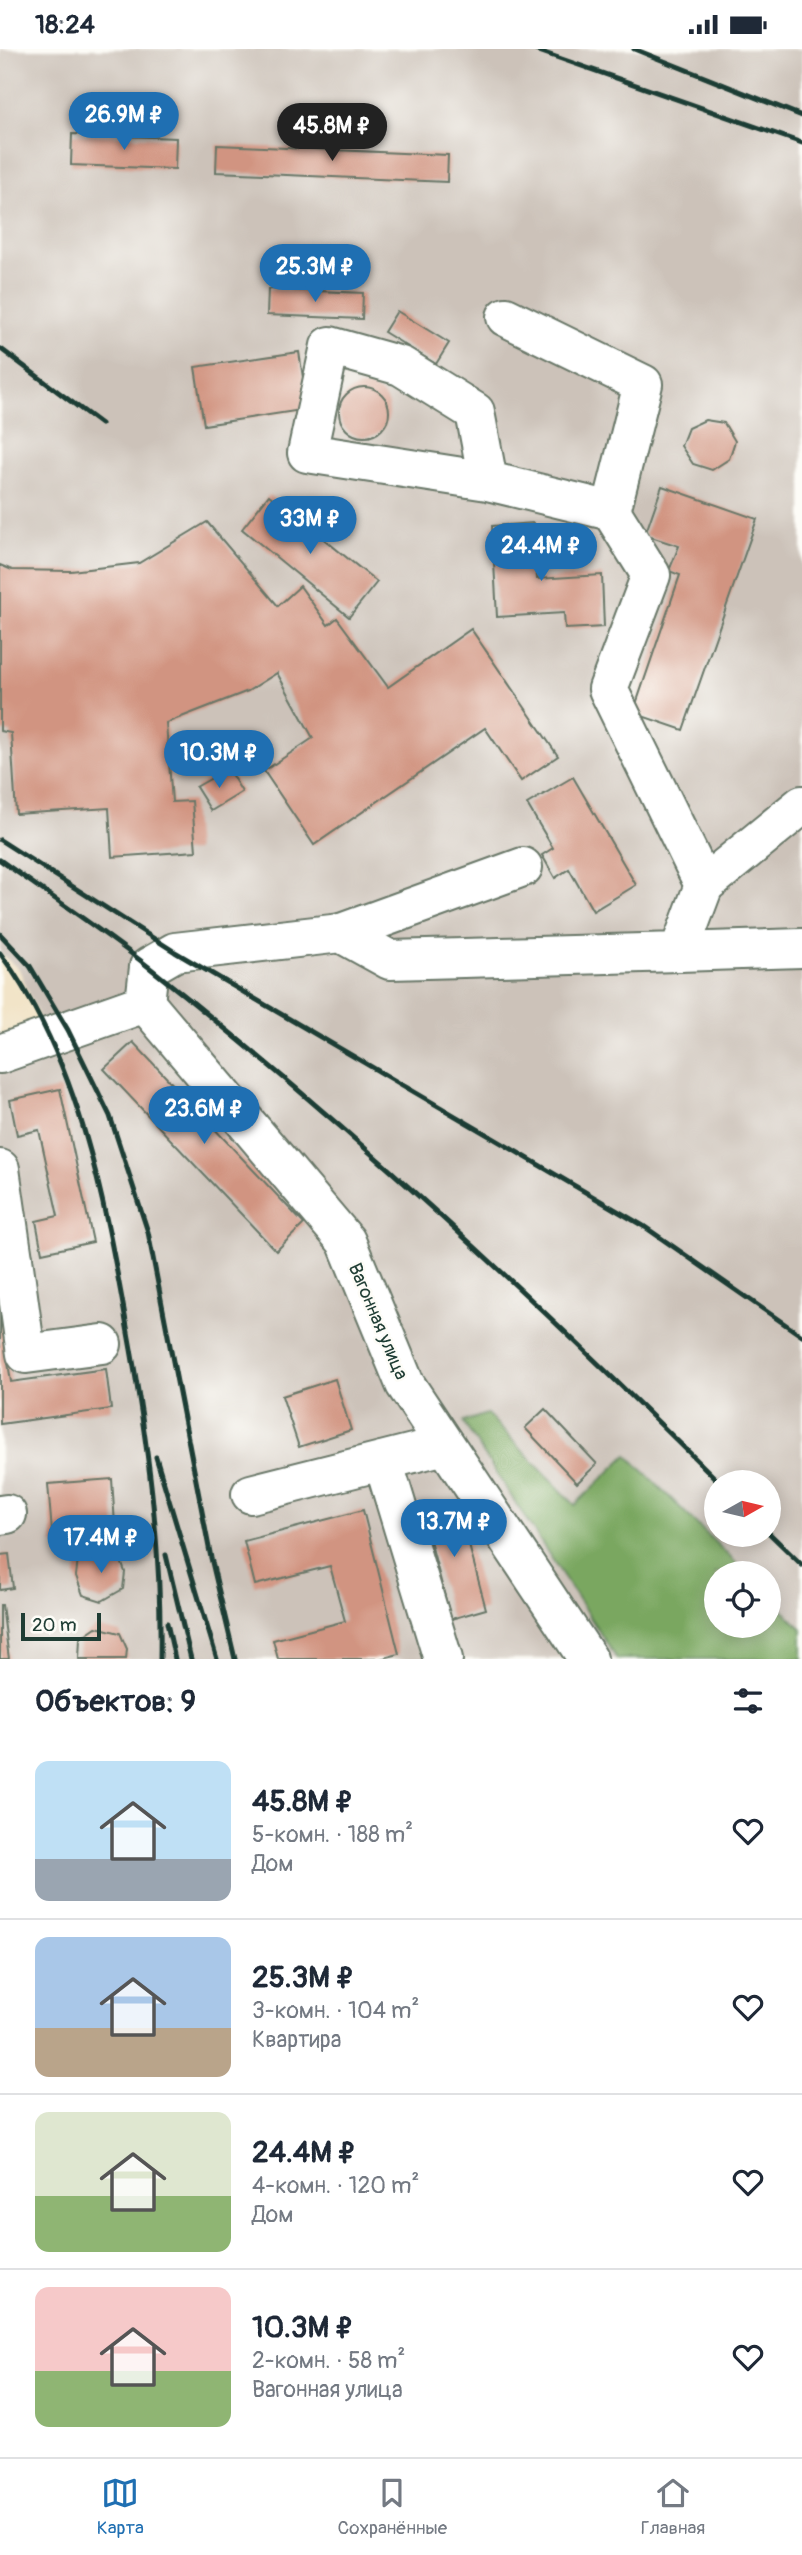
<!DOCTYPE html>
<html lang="ru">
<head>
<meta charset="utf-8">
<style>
  body { margin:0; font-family:Pangolin,sans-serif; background:#f6f6f7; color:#1f2937; height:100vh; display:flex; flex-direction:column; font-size:26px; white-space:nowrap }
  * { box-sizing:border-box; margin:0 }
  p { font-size:23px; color:#747a83 }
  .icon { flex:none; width:38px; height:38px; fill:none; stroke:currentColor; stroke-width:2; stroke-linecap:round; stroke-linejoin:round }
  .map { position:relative; height:1610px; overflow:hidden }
  .drawer { display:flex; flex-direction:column; background:#fff; flex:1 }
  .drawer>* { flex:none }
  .needle { width:46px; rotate:82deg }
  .tools { position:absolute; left:704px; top:1421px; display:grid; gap:14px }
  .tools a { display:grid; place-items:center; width:77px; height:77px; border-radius:50%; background:#fff; box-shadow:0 4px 18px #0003; font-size:35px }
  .scale { position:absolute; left:21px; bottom:18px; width:80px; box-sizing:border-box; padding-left:7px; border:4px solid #1f3d34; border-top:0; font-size:19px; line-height:24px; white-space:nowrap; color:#1f3d34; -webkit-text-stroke:5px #fdfcf7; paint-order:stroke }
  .price { position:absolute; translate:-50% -60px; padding:0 16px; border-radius:24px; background:#1f6fb2; color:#fff; font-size:23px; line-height:46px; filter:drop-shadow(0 2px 4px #0008) }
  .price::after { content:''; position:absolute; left:50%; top:42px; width:21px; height:16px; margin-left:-10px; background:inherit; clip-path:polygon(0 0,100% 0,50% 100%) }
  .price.active { background:#222; color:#fff }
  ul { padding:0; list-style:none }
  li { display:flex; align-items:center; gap:21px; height:175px; padding:0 35px }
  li+li { border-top:2px solid #e0e1e3 }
  li span { display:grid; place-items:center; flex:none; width:196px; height:140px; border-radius:14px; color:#555 }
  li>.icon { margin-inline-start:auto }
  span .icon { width:84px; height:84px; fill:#fffc; stroke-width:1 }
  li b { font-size:30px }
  h2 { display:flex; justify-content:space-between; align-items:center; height:84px; padding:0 35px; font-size:30px }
  .status { display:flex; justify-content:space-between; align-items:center; height:49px; padding:0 35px; background:#fff; direction:ltr }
  .status svg { height:19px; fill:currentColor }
  .tabs { display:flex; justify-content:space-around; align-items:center; height:98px; border-top:2px solid #e0e1e3; background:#fff; font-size:19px; color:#747a83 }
  .tabs a { display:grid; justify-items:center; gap:4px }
  .tabs .active { color:#1f6fb2 }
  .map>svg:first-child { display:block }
</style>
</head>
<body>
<div class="status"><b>18:24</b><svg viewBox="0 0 49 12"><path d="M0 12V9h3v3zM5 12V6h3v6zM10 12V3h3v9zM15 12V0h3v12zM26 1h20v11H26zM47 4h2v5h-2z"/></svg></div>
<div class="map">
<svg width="802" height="1610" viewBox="0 0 802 1610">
  <rect width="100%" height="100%" fill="#fdfcf7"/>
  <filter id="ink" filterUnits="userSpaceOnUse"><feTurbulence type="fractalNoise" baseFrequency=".0143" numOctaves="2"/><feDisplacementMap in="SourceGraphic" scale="14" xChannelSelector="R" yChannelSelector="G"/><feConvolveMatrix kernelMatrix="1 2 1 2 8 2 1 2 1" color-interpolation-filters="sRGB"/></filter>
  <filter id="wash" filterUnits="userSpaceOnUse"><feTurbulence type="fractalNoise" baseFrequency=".00686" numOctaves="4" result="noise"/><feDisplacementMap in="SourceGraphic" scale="28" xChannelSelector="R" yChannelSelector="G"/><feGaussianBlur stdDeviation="1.57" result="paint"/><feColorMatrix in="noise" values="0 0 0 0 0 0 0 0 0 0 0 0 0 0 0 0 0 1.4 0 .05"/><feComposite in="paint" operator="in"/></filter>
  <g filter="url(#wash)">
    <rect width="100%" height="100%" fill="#f2e4c8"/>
    <path fill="#ccc2b9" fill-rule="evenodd" d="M 0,0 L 802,0 L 802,1610 L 0,1610 L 0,1017 L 53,1003 L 19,920 L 0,904 ZM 716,1433 L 768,1433 L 768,1486 L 716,1486 ZM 716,1524 L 768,1524 L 768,1577 L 716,1577 Z"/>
    <path fill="#7aa760" stroke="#4c724a" stroke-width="2" d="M 487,1365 L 575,1456 L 627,1406 L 746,1524 L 716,1524 L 716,1577 L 768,1577 L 768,1547 L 802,1580 L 802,1610 L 617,1610 L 463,1373 Z"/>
    <g id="blocks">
      <g fill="#d19481">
        <path d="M 72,85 L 176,89 L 175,120 L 71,116 Z"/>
        <path d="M 217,96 L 448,106 L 447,133 L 216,123 Z"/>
        <path d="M 268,240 L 363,244 L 362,270 L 267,266 Z"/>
        <path d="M 397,262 L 449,294 L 436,315 L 384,283 Z"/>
        <path d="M 299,303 L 308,360 L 204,376 L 195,318 Z"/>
        <circle cx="364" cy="363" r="25"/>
        <path d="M 705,371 L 724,374 L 735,392 L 729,410 L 712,421 L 693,415 L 681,397 L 688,379 Z"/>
        <path d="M 662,437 L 757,470 L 683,681 L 633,664 L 680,526 L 669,522 L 679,497 L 645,486 Z"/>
        <path d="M 269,446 L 377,533 L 349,568 L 242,480 Z"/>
        <path d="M 207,473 L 278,557 L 300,537 L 328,576 L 337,569 L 388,638 L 471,580 L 558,707 L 521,732 L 485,679 L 314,796 L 264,722 L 313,689 L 277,624 L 248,642 L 166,674 L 172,753 L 192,752 L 196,802 L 112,808 L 109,759 L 16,765 L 11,684 L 0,682 L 0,516 L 12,521 L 71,522 L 139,514 Z"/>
        <path d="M 533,474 L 537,530 L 602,526 L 604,578 L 565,580 L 564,564 L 497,568 L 492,477 Z"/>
        <path d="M 228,720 L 242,743 L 211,762 L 196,738 Z"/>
        <path d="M 573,728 L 636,836 L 593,862 L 569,820 L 555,829 L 542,806 L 553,799 L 527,755 Z"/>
        <path d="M 133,993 L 304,1175 L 276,1202 L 104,1020 Z"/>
        <path d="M 60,1040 L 93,1193 L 42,1204 L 36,1172 L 58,1167 L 39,1081 L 17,1086 L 10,1051 Z"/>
        <path d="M 0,1262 L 11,1333 L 106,1320 L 111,1360 L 0,1375 Z"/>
        <path d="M 335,1330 L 351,1381 L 299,1398 L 282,1347 Z"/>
        <path d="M 545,1360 L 597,1415 L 577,1434 L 525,1379 Z"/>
        <path d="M 112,1430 L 116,1491 L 53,1495 L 48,1435 Z"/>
        <path d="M 457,1451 L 486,1560 L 451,1570 L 422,1461 Z"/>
        <path d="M 363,1461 L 399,1605 L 380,1610 L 278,1610 L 273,1591 L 345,1572 L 330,1517 L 255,1536 L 244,1492 Z"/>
        <path d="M 95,1502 L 118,1504 L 125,1523 L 123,1540 L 102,1552 L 83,1546 L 76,1527 L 78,1510 Z"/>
        <path d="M 9,1505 L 13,1539 L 0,1541 L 0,1506 Z"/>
        <path d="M 0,1556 L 2,1556 L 9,1610 L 0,1610 Z"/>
        <path d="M 96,1578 L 120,1584 L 127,1600 L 126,1610 L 79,1610 L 80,1589 Z"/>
      </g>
    </g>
  </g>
  <g filter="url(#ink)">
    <use href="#blocks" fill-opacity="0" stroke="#697768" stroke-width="2"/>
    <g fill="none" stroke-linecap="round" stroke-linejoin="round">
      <defs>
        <g id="minor">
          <path d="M 488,432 L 475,363 L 401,317 L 330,297 L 307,404 L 488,432 L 611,462"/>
          <path d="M 704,836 L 802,756"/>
          <path d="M 341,884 L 390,911 L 679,903 L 704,836 L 608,640 L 651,526 L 611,462 L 643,335 L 506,268"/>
          <path d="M 679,903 L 802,899"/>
          <path d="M 145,954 L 346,1192 L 405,1335 L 588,1610"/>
          <path d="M 0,1005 L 145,954 L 149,918 L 175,903 L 341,884 L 523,818"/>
          <path d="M 0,1120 L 13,1210"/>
          <path d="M 0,1213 L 13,1210 L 26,1305 L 102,1295"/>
          <path d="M 383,1412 L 443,1610"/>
          <path d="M 251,1445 L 445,1396"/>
          <path d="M 0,1466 L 7,1465"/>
        </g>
      </defs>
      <use href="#minor" stroke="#697768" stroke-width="42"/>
      <use href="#minor" stroke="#fff" stroke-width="38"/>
      <g stroke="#1f3d34" stroke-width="5">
        <path d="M 533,0 L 802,94"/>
        <path d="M 634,0 L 802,67"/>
        <path d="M 1,300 L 101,375"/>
        <path d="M 0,791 L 175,903 L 645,1178 L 802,1287"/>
        <path d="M 0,811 C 50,847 102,881 150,919 C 351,1078 538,1253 719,1433"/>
        <path d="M 0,885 L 30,917 L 68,981 L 110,1067 L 148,1183 L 211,1509 L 235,1610"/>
        <path d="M 0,904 C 79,1011 104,1149 127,1278 C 147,1388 162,1497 160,1610"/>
        <path d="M 156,1408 L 217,1610"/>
        <path d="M 768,1483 L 802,1516"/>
        <path d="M 166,1506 L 191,1610"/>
        <path d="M 167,1574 L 175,1610"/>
      </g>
    </g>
  </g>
  <g text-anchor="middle" stroke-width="5" stroke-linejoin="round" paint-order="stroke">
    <g font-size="19" fill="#1f3d34" stroke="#fdfcf7">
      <text transform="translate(379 1272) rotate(67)" y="7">Вагонная улица</text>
    </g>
  </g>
</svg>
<div class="tools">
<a><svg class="needle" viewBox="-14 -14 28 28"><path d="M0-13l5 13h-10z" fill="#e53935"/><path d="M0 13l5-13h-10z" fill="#747a83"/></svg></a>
<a><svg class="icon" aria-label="locate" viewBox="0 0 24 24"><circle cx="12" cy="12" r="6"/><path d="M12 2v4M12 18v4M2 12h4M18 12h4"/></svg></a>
</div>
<div class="scale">20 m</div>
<b class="price" style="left:124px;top:103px">26.9M ₽</b>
<b class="price active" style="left:332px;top:114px">45.8M ₽</b>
<b class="price" style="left:315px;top:255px">25.3M ₽</b>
<b class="price" style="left:310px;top:507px">33M ₽</b>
<b class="price" style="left:541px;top:534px">24.4M ₽</b>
<b class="price" style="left:219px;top:741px">10.3M ₽</b>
<b class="price" style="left:204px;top:1097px">23.6M ₽</b>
<b class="price" style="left:454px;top:1510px">13.7M ₽</b>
<b class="price" style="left:101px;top:1526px">17.4M ₽</b>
</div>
<section class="drawer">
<h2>Объектов: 9<svg class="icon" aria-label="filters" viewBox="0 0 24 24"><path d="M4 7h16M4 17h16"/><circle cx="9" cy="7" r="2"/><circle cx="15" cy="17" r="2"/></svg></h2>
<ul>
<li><span style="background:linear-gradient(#bfe0f5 70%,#9aa5b1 0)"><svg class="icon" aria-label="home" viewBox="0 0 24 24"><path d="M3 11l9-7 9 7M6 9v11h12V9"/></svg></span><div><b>45.8M ₽</b><p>5-комн. · 188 m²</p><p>Дом</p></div><svg class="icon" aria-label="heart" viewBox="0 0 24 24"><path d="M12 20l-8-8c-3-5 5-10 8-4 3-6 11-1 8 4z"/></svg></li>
<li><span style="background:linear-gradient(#a9c7e8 65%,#b9a48a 0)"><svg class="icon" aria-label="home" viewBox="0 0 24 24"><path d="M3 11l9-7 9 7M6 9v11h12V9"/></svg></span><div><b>25.3M ₽</b><p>3-комн. · 104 m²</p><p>Квартира</p></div><svg class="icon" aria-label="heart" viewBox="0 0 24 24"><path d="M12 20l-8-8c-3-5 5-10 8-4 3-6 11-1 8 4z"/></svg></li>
<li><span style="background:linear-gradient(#dfe7d0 60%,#8fb573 0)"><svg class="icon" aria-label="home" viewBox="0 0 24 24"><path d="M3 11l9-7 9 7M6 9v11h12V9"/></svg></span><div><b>24.4M ₽</b><p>4-комн. · 120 m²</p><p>Дом</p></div><svg class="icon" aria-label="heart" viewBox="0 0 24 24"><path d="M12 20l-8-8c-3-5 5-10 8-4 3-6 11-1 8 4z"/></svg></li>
<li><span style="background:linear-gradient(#f6c9c9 60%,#8fb573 0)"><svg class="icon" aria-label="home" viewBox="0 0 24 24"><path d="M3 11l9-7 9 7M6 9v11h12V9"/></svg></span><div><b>10.3M ₽</b><p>2-комн. · 58 m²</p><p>Вагонная улица</p></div><svg class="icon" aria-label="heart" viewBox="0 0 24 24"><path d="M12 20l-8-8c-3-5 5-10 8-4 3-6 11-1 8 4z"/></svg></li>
</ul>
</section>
<nav class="tabs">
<a class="active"><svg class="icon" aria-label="map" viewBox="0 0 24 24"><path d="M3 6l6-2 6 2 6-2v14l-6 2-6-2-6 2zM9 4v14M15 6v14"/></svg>Карта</a>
<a><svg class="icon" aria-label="saved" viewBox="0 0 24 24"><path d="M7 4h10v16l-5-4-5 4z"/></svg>Сохранённые</a>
<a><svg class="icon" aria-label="home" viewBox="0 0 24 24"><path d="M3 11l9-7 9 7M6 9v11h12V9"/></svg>Главная</a>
</nav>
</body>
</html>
